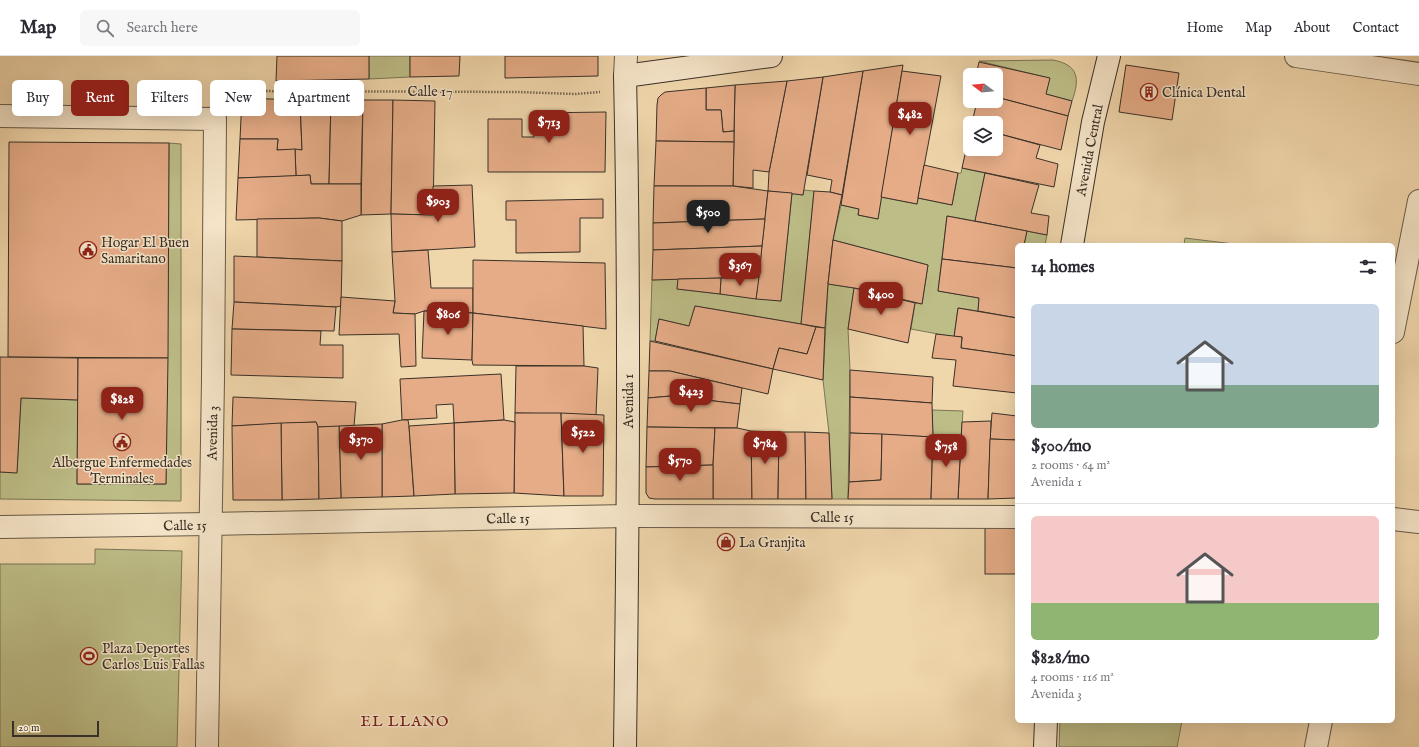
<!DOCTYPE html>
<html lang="en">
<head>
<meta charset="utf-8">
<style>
  body { margin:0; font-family:"IM FELL English",serif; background:#f7f7f7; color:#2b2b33; height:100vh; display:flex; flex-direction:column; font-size:15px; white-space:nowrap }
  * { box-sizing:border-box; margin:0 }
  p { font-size:13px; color:#7c7c81 }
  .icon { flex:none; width:22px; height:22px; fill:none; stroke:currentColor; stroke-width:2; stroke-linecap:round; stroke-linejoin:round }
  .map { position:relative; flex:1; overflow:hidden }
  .drawer { position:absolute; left:1015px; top:187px; width:380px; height:480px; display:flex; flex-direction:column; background:#fff; border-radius:6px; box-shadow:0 4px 16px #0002 }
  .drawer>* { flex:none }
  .banner { position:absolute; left:12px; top:24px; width:380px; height:36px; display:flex; gap:8px }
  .needle { width:26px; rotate:286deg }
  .buttons { position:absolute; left:963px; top:12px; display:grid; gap:8px }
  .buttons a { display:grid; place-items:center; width:40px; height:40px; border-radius:6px; background:#fff; box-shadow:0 4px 16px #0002; font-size:20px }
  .scale { position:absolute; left:12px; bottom:10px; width:87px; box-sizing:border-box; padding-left:4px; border:2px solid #393027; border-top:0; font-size:11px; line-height:14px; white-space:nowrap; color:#393027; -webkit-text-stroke:3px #f5e4c8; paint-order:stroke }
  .price { position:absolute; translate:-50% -34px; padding:0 9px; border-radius:8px; background:#8f2418; color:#fff; font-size:13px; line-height:26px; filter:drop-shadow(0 1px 2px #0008) }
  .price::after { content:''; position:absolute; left:50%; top:24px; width:12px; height:9px; margin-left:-6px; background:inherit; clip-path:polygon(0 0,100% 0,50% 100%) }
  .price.selected { background:#222; color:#fff }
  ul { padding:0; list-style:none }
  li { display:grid; align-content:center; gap:8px; height:212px; padding:0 16px }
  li+li { border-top:1px solid #e1e1e2 }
  li span { display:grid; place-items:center; height:124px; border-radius:6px; color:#555 }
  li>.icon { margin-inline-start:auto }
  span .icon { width:72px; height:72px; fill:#fffc; stroke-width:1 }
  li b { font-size:17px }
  h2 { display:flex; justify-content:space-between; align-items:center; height:48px; padding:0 16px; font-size:17px }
  .pill { padding:0 14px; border-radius:6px; background:#fff; box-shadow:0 4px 16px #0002; font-size:14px; line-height:36px }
  .pill.selected { background:#8f2418; color:#fff }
  header { display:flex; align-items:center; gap:24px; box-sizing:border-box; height:56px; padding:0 20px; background:#fff; border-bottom:1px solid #e1e1e2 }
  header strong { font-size:19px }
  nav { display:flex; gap:22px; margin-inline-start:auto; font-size:14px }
  .search { width:280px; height:36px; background:#f7f7f7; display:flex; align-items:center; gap:10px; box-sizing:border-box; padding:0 14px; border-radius:6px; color:#7c7c81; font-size:15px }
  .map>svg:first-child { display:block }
</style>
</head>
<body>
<header>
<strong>Map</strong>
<div class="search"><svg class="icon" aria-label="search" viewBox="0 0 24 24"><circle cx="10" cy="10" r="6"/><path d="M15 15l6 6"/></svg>Search here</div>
<nav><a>Home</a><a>Map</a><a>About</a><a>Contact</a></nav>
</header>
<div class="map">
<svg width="1419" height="691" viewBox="0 0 1419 691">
  <rect width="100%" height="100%" fill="#f0d6ab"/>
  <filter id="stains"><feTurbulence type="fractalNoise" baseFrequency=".005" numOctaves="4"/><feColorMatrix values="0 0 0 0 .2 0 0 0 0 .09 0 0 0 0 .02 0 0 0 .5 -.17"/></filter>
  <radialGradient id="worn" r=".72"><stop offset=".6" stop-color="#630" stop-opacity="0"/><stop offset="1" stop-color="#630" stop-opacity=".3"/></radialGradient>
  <g fill="#bdbd87" stroke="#7b7657">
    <path d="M 369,0 L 410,0 L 410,21 L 369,23 Z"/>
    <path d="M 1053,4 C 1079,9 1080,23 1072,45 L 1046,38 L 1049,22 L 979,5 Z"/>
    <path d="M 169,87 L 181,88 L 181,445 L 0,443 L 0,416 L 17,416 L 21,342 L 78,344 L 77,428 L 166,428 Z"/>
    <path d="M 962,112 L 985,117 L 975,165 L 947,160 L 938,235 L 979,242 L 978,255 L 958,252 L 954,281 L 911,273 L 915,247 L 922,248 L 928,209 L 833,184 L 841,149 L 859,153 L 858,159 L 878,163 L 881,141 L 917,148 L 918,142 L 952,149 L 958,117 L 961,117 Z"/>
    <path d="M 804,134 L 814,135 L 801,268 L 695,250 L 689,270 L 659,263 L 655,285 L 650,285 L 652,224 L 678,223 L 677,233 L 781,245 L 792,137 L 803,139 Z"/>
    <path d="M 1027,175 L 1047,179 L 1045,189 L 1024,189 Z"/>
    <path d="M 1185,182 L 1242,189 L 1184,189 Z"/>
    <path d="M 828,228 L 854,232 L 848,273 L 850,314 L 848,443 L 832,443 L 829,377 L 823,324 Z"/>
    <path d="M 932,354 L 963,355 L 961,383 L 933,381 Z"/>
    <path d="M 95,493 L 182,495 L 177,691 L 0,691 L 0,508 L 95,508 Z"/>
    <path d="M 1060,665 L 1182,665 L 1177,691 L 1059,691 Z"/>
  </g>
  <g fill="#e5ac87" stroke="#393027">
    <path d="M 277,0 L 369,0 L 369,23 L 276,25 Z"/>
    <path d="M 410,0 L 460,0 L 459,20 L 410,21 Z"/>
    <path d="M 505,0 L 598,0 L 598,20 L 505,22 Z"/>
    <path d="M 979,6 L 1050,22 L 1046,38 L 1072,45 L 1068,60 L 996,41 L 996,19 L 976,19 Z"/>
    <path d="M 903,9 L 878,163 L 858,159 L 859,153 L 841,149 L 863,15 Z"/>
    <path d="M 1126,9 L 1179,17 L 1172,64 L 1119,56 Z"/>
    <path d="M 863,15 L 842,139 L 830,136 L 832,124 L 807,119 L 823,21 Z"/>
    <path d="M 902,15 L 941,20 L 917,148 L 881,141 Z"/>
    <path d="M 823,21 L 803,139 L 768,135 L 769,116 L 787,25 Z"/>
    <path d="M 787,25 L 769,116 L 753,114 L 753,132 L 733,130 L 735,29 Z"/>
    <path d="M 735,29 L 734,75 L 723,76 L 721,54 L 706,54 L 706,32 Z"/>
    <path d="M 706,32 L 706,54 L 721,54 L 723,76 L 734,75 L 734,86 L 656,85 L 657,49 L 658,42 L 661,39 L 665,36 Z"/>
    <path d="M 996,41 L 1068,60 L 1061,94 L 996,77 L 996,67 L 972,67 L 977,45 L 996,45 Z"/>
    <path d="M 242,42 L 300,44 L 302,94 L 277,94 L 278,83 L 240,83 Z"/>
    <path d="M 300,44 L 331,44 L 329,128 L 311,128 L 310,119 L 296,120 L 295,93 L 302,94 Z"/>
    <path d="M 331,44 L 363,44 L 361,128 L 329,128 Z"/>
    <path d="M 363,44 L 393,44 L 391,158 L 361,159 Z"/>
    <path d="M 393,44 L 435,45 L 433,159 L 391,158 Z"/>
    <path d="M 606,56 L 605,116 L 488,116 L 488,63 L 522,63 L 522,81 L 534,81 L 534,57 Z"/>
    <path d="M 970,76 L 970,93 L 996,93 L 996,77 L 1040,89 L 1036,102 L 1058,108 L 1054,131 L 962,112 Z"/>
    <path d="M 240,83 L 278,83 L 277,94 L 295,93 L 296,120 L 238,122 Z"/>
    <path d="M 656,85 L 734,86 L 733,130 L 654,130 Z"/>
    <path d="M 9,86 L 169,87 L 168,302 L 8,301 Z"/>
    <path d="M 924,109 L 958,117 L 952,149 L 918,142 Z"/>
    <path d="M 985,117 L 1039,129 L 1031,157 L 1049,160 L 1047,179 L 975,165 Z"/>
    <path d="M 310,119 L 311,128 L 361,128 L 361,159 L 342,165 L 319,162 L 236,164 L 238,122 Z"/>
    <path d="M 472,129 L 475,191 L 392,196 L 391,158 L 433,159 L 433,130 Z"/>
    <path d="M 654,130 L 733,130 L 768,135 L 765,163 L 653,167 Z"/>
    <path d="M 768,135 L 792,137 L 781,245 L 756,243 Z"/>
    <path d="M 814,135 L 830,136 L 842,139 L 833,184 L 828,228 L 825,272 L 801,268 Z"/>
    <path d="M 603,143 L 603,162 L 580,162 L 580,196 L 516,197 L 516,164 L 506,164 L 506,145 Z"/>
    <path d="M 947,160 L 1027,175 L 1024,189 L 1017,189 L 1017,212 L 942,203 Z"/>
    <path d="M 319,162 L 342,165 L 342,205 L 257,201 L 257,163 Z"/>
    <path d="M 765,163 L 762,190 L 653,194 L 653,167 Z"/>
    <path d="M 833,184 L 928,209 L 922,248 L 854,232 L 828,228 Z"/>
    <path d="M 762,190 L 759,221 L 652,224 L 653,194 Z"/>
    <path d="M 428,194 L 431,232 L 473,232 L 473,257 L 424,255 L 415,258 L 393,257 L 395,245 L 392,196 Z"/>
    <path d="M 234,200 L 342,205 L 341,250 L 336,251 L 234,246 Z"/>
    <path d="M 942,203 L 1017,212 L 1017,262 L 978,255 L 979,242 L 938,235 Z"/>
    <path d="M 473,204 L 605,207 L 606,273 L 473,257 Z"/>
    <path d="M 759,221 L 756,243 L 720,238 L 721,222 Z"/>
    <path d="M 721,222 L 720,238 L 677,233 L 678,223 Z"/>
    <path d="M 854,232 L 915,247 L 908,287 L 848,273 Z"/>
    <path d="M 341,241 L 395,245 L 393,257 L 415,258 L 416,310 L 401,311 L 399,278 L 339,279 Z"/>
    <path d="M 234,246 L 336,251 L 334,275 L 232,273 Z"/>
    <path d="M 695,250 L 801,268 L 816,271 L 807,298 L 779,292 L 773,313 L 655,285 L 659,263 L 689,270 Z"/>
    <path d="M 958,252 L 1017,262 L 1017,300 L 961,292 L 962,281 L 954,281 Z"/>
    <path d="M 424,255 L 473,257 L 472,304 L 422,302 Z"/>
    <path d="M 473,257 L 583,270 L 584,310 L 473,309 L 472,304 Z"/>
    <path d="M 816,271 L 825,272 L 823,324 L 773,313 L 779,292 L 807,298 Z"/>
    <path d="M 232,273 L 321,275 L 320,289 L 343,289 L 343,322 L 231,319 Z"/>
    <path d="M 936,278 L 962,281 L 961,292 L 1017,300 L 1017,337 L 953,330 L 956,304 L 932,302 Z"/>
    <path d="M 650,285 L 773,313 L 768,338 L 670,315 L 649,315 Z"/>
    <path d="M 0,301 L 78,302 L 78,344 L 21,342 L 17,417 L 0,416 Z"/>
    <path d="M 78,302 L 168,302 L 166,428 L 77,428 Z"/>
    <path d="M 516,310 L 584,310 L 598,312 L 596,359 L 515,357 Z"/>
    <path d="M 850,314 L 933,321 L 932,347 L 850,341 Z"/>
    <path d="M 649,315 L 670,315 L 742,332 L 740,348 L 671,340 L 648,342 Z"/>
    <path d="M 501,318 L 504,364 L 454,367 L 453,348 L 436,349 L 437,362 L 402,364 L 400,323 Z"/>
    <path d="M 671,340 L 740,348 L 737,372 L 647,371 L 648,342 Z"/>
    <path d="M 233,341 L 356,346 L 354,370 L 318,371 L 316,366 L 232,370 Z"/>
    <path d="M 850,341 L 932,347 L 933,381 L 850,377 Z"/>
    <path d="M 515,357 L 561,357 L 564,440 L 514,437 Z"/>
    <path d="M 561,357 L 604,359 L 603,440 L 564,440 Z"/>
    <path d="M 992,357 L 1017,360 L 1017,384 L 990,383 Z"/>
    <path d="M 402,364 L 408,364 L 409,370 L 414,440 L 382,441 L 382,368 Z"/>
    <path d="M 504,364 L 515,366 L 514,437 L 455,438 L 454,367 Z"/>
    <path d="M 991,365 L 988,443 L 958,443 L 962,366 Z"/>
    <path d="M 316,366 L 318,371 L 319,443 L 282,444 L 281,367 Z"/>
    <path d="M 281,367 L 282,444 L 233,444 L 232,370 Z"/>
    <path d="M 454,367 L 455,438 L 414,440 L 409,370 Z"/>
    <path d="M 382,368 L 382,441 L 341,442 L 339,370 Z"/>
    <path d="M 339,370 L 341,442 L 319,443 L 318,371 Z"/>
    <path d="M 647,371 L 715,372 L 713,409 L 646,411 Z"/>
    <path d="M 715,372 L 737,372 L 751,375 L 752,443 L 713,443 L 713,409 Z"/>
    <path d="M 751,375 L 779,376 L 778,443 L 752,443 Z"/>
    <path d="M 779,376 L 805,376 L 806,443 L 778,443 Z"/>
    <path d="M 805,376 L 829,377 L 832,443 L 806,443 Z"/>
    <path d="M 850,377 L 882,378 L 881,424 L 849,426 Z"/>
    <path d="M 882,378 L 933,381 L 931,443 L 848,443 L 849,426 L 881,424 Z"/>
    <path d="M 933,381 L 961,383 L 958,443 L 931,443 Z"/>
    <path d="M 990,383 L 1017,384 L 1017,442 L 988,443 Z"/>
    <path d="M 713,409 L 713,443 L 655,443 L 649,442 L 646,437 L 646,411 Z"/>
    <rect x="985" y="471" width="32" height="47"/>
  </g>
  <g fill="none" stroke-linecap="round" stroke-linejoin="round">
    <defs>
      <g id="minor">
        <path d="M 1296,0 L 1419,18"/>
        <path d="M 625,20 L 626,0"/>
        <path d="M 0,60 L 215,63 L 213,323 L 207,691"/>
        <path d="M 1393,276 L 1419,145"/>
        <path d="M 1393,463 L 1419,466"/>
        <path d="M 0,471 L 210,468 L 628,460 L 1017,461"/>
        <path d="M 1316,691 L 1321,665"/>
      </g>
      <g id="secondary">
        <path d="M 1072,189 L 1093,66 L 1109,0"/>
        <path d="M 625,691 C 628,467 630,244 625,20 L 771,0"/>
        <path d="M 1045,691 L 1046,665"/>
      </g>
    </defs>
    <use href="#minor" stroke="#675a48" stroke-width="24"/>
    <use href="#secondary" stroke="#393027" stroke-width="24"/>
    <path stroke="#393027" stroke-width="2.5" stroke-dasharray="1 2" stroke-linecap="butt" d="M 231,42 L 236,35 L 518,36 L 575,38 L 600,36"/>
    <use href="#minor" stroke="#f5e4c8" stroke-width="22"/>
    <use href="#secondary" stroke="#f5e4c8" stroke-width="22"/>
  </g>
  <defs>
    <symbol id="building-ring" viewBox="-11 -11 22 22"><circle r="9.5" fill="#f5e4c8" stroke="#8f2418" stroke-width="1.5"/><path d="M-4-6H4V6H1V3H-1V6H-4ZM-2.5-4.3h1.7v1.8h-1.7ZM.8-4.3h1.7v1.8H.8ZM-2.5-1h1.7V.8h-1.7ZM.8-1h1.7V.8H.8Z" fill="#8f2418"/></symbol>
    <symbol id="civic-ring" viewBox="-11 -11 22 22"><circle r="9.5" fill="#f5e4c8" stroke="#8f2418" stroke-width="1.5"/><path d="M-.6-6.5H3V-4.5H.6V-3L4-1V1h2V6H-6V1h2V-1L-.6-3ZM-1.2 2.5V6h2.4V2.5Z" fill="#8f2418"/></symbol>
    <symbol id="shop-ring" viewBox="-11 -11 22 22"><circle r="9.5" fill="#f5e4c8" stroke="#8f2418" stroke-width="1.5"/><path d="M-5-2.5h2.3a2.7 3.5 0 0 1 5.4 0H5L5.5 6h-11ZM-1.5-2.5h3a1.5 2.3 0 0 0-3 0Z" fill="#8f2418"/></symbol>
    <symbol id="stadium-ring" viewBox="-11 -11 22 22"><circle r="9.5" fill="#f5e4c8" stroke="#8f2418" stroke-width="1.5"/><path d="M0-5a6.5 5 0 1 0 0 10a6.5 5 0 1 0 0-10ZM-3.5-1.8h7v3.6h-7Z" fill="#8f2418"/></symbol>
  </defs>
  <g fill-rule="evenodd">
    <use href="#building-ring" x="1139" y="26" width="20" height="20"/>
    <use href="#civic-ring" x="78" y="184" width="20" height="20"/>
    <use href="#civic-ring" x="112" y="376" width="20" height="20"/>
    <use href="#shop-ring" x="716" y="476" width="20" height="20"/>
    <use href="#stadium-ring" x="79" y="590" width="20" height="20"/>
  </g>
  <g text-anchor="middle" stroke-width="3" stroke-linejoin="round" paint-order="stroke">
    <g font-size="14" fill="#393027" stroke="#f5e4c8">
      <text x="430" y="40">Calle 17</text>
      <text transform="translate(1089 94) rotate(-79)" y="5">Avenida Central</text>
      <text transform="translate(628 345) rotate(-90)" y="5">Avenida 1</text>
      <text transform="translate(212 377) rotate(-89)" y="5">Avenida 3</text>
      <text x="832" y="466">Calle 15</text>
      <text transform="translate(508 462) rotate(-1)" y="5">Calle 15</text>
      <text transform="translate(185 469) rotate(-1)" y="5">Calle 15</text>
    </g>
    <g font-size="14" fill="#393027" stroke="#f5e4c8" text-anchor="start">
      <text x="1162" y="41">Clínica Dental</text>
      <text x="101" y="191">Hogar El Buen<tspan x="101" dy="16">Samaritano</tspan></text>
      <text x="122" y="411" text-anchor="middle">Albergue Enfermedades<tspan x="122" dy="16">Terminales</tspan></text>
      <text x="739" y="491">La Granjita</text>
      <text x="102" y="597">Plaza Deportes<tspan x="102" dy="16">Carlos Luis Fallas</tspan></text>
    </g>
    <g font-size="15" letter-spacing="1" fill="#7a1f14" stroke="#f5e4c8">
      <text x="405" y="670">EL LLANO</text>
    </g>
  </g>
  <rect width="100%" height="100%" filter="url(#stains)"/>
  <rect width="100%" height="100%" fill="url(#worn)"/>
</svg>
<div class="buttons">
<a><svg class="needle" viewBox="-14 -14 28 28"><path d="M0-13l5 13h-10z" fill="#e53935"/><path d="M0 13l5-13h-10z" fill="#7c7c81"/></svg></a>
<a><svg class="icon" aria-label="layers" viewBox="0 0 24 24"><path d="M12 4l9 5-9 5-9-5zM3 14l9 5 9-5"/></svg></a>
</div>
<div class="scale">20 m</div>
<b class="price" style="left:910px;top:80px">$482</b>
<b class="price" style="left:549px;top:88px">$713</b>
<b class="price" style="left:438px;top:167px">$903</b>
<b class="price selected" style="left:708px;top:178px">$500</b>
<b class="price" style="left:740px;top:231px">$367</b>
<b class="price" style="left:881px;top:260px">$400</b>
<b class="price" style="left:448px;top:280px">$806</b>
<b class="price" style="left:691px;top:357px">$423</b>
<b class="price" style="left:122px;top:365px">$828</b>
<b class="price" style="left:583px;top:398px">$522</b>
<b class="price" style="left:361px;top:405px">$370</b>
<b class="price" style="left:765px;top:409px">$784</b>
<b class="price" style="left:946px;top:412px">$758</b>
<b class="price" style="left:680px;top:426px">$570</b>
<div class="banner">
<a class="pill">Buy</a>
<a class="pill selected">Rent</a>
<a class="pill">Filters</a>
<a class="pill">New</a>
<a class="pill">Apartment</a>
</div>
<section class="drawer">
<h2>14 homes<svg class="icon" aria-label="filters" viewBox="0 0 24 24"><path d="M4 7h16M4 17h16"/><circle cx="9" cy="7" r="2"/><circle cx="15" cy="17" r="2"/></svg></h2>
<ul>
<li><span style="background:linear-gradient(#c9d6e8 65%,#7fa58c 0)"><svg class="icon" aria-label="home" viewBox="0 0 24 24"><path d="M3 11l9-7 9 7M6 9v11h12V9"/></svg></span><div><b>$500/mo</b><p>2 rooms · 64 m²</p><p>Avenida 1</p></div></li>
<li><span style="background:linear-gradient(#f6c9c9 70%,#8fb573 0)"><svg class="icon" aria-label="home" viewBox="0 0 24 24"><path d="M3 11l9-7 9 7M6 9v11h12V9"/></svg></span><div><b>$828/mo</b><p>4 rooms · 116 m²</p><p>Avenida 3</p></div></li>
</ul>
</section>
</div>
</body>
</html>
